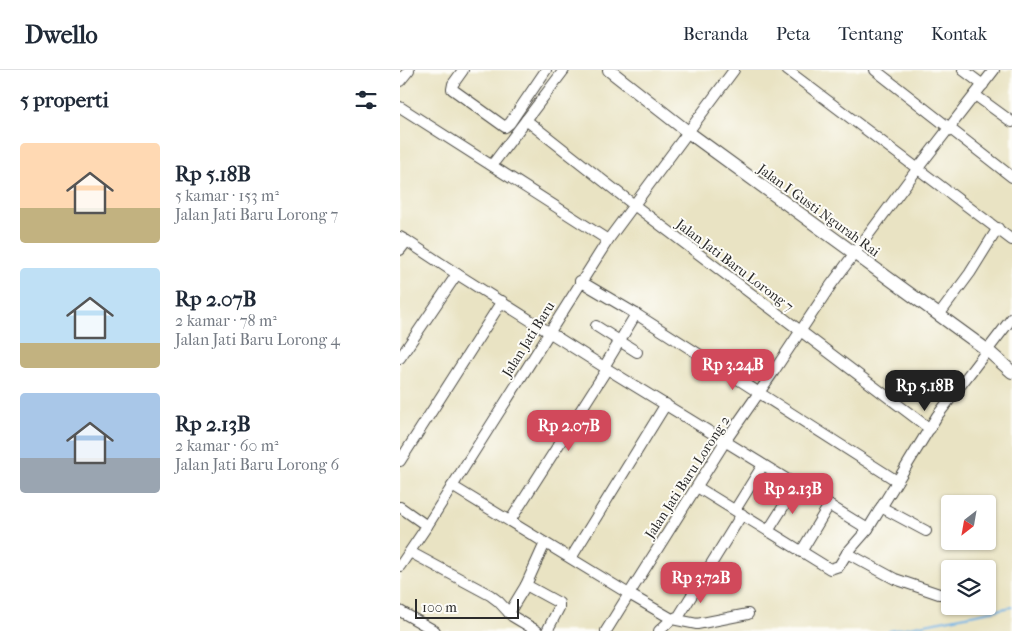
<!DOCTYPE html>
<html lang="id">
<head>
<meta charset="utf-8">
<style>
  body { margin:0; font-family:"IM FELL French Canon",serif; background:#f2f2f3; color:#1f2937; height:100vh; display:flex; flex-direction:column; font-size:19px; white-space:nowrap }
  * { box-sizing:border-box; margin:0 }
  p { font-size:16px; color:#747a83 }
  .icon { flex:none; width:28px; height:28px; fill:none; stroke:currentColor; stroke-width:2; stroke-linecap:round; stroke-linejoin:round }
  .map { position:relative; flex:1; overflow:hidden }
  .details { display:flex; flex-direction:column; background:#fff; width:400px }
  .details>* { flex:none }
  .needle { width:32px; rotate:211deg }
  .tools { position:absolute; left:541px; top:425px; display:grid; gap:10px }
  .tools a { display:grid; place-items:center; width:55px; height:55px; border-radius:5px; background:#fff; box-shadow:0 1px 4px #0004; font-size:25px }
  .scale { position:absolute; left:15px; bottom:12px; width:104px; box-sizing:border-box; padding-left:5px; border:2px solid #2b2b2b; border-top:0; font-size:14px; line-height:18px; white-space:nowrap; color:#2b2b2b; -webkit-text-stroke:4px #fdfcf7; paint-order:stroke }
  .price { position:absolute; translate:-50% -42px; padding:0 11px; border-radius:10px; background:#d1495b; color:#fff; font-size:16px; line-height:32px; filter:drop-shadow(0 1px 2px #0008) }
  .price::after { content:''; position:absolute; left:50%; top:30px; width:15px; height:11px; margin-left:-8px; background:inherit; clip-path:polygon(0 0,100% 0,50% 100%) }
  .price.active { background:#222; color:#fff }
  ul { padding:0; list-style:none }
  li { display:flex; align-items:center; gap:15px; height:125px; padding:0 20px }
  li span { display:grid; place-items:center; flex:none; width:140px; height:100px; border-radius:5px; color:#555 }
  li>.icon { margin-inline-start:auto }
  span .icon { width:60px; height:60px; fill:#fffc; stroke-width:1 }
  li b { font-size:21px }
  h2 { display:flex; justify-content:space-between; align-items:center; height:60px; padding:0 20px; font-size:21px }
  header { display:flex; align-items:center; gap:30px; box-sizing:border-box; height:70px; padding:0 25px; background:#fff; border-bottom:1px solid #e0e1e3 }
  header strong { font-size:24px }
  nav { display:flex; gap:28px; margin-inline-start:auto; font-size:18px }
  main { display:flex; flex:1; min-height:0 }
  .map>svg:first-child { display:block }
</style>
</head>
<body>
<header>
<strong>Dwello</strong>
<nav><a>Beranda</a><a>Peta</a><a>Tentang</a><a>Kontak</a></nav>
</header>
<main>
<section class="details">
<h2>5 properti<svg class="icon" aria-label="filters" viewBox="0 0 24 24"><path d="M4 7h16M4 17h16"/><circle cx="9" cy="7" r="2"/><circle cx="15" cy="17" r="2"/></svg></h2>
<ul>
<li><span style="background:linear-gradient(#ffd9b3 65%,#c2b280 0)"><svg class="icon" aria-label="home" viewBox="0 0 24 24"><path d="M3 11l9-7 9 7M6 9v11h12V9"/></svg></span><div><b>Rp 5.18B</b><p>5 kamar · 153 m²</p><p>Jalan Jati Baru Lorong 7</p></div></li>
<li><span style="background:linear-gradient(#bfe0f5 75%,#c2b280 0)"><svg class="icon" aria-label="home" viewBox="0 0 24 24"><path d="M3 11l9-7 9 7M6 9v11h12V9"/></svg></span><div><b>Rp 2.07B</b><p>2 kamar · 78 m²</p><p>Jalan Jati Baru Lorong 4</p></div></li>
<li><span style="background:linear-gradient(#a9c7e8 65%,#9aa5b1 0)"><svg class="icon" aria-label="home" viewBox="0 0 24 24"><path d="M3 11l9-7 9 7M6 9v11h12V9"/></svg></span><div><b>Rp 2.13B</b><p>2 kamar · 60 m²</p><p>Jalan Jati Baru Lorong 6</p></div></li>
</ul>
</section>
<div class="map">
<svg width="612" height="561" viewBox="0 0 612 561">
  <rect width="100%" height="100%" fill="#fdfcf7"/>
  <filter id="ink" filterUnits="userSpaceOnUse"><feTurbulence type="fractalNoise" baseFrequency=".02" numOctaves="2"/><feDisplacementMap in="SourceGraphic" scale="10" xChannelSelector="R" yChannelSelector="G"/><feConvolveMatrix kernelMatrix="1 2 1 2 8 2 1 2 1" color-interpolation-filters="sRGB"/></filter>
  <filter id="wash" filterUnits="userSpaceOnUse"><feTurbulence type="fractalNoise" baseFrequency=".0096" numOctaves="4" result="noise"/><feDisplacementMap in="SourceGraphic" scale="20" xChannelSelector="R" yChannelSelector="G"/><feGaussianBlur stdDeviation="1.12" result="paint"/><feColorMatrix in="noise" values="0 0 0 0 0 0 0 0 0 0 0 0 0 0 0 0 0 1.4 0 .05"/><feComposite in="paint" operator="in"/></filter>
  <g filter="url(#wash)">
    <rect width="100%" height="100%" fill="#e9e3c3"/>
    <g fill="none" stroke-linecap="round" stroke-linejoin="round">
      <path stroke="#74b5e9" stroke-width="2" d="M 489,561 L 612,537"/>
    </g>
  </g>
  <g filter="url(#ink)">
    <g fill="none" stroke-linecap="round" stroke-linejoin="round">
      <defs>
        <g id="minor">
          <path d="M 63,0 L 53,14 L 52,19 L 105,57 L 110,53 L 146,0"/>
          <path d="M 387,0 L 612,170"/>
          <path d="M 475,0 L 612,107"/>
          <path d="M 563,0 L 583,15"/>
          <path d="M 0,11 L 9,0"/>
          <path d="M 575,25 L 612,52"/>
          <path d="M 0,37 L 208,170"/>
          <path d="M 126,50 L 234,135 L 530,359"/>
          <path d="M 92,95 L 164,0"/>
          <path d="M 0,167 L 7,171 L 0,180"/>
          <path d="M 57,204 L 204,297 L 468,459"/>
          <path d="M 180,211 L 236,244 L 497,411"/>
          <path d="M 539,245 L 570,203 L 598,158"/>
          <path d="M 196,256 L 237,282"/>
          <path d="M 0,288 L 57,204 L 7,171"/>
          <path d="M 204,297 L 236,244"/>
          <path d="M 0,391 L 102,231"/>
          <path d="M 52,416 L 229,524 L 326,370 L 374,301 L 431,215 L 518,98 L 594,0"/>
          <path d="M 297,417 L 430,499 L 439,496 L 447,483"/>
          <path d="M 0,437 L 27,456"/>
          <path d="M 481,437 L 526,461"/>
          <path d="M 335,440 L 363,395"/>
          <path d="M 110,451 L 207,299"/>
          <path d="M 368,461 L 397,415"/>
          <path d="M 145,473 L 126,515 L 159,533 L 159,538 L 147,561"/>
          <path d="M 10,482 L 90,525 L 98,531 L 112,546 L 137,561"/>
          <path d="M 401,482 L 429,435"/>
          <path d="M 171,488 L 266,334"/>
          <path d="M 0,496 L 27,456 L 208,170 L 334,0"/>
          <path d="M 539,524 L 495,509 L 447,483 L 468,459 L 537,346 L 612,248"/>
          <path d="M 0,541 L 35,561"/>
          <path d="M 109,543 L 126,515"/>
          <path d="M 206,561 L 229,524 L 272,549 L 279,546 L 342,444"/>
          <path d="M 259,561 L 272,549 L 297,554 L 348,544"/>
        </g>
        <path id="major" d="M 209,0 L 288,62 L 587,280 L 612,302"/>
      </defs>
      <use href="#minor" stroke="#484742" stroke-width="12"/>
      <use href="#major" stroke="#484742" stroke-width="14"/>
      <use href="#minor" stroke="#fff" stroke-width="10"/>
      <use href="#major" stroke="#fff" stroke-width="12"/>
    </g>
  </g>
  <g text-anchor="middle" stroke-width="4" stroke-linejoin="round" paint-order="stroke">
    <g font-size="14" fill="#2b2b2b" stroke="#fdfcf7">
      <text transform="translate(419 140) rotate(36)" y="5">Jalan I Gusti Ngurah Rai</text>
      <text transform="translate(335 195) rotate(37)" y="5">Jalan Jati Baru Lorong 7</text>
      <text transform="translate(128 269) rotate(-58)" y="5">Jalan Jati Baru</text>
      <text transform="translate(287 407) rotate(-57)" y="5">Jalan Jati Baru Lorong 2</text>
    </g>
  </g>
</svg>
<div class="tools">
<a><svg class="needle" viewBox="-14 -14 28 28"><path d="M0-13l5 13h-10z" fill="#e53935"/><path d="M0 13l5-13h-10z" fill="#747a83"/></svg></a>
<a><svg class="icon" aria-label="layers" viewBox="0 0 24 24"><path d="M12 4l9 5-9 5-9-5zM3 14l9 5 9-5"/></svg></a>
</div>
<div class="scale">100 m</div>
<b class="price" style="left:333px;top:321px">Rp 3.24B</b>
<b class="price active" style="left:525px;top:342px">Rp 5.18B</b>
<b class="price" style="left:169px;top:382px">Rp 2.07B</b>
<b class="price" style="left:393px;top:445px">Rp 2.13B</b>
<b class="price" style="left:301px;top:534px">Rp 3.72B</b>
</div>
</main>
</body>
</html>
